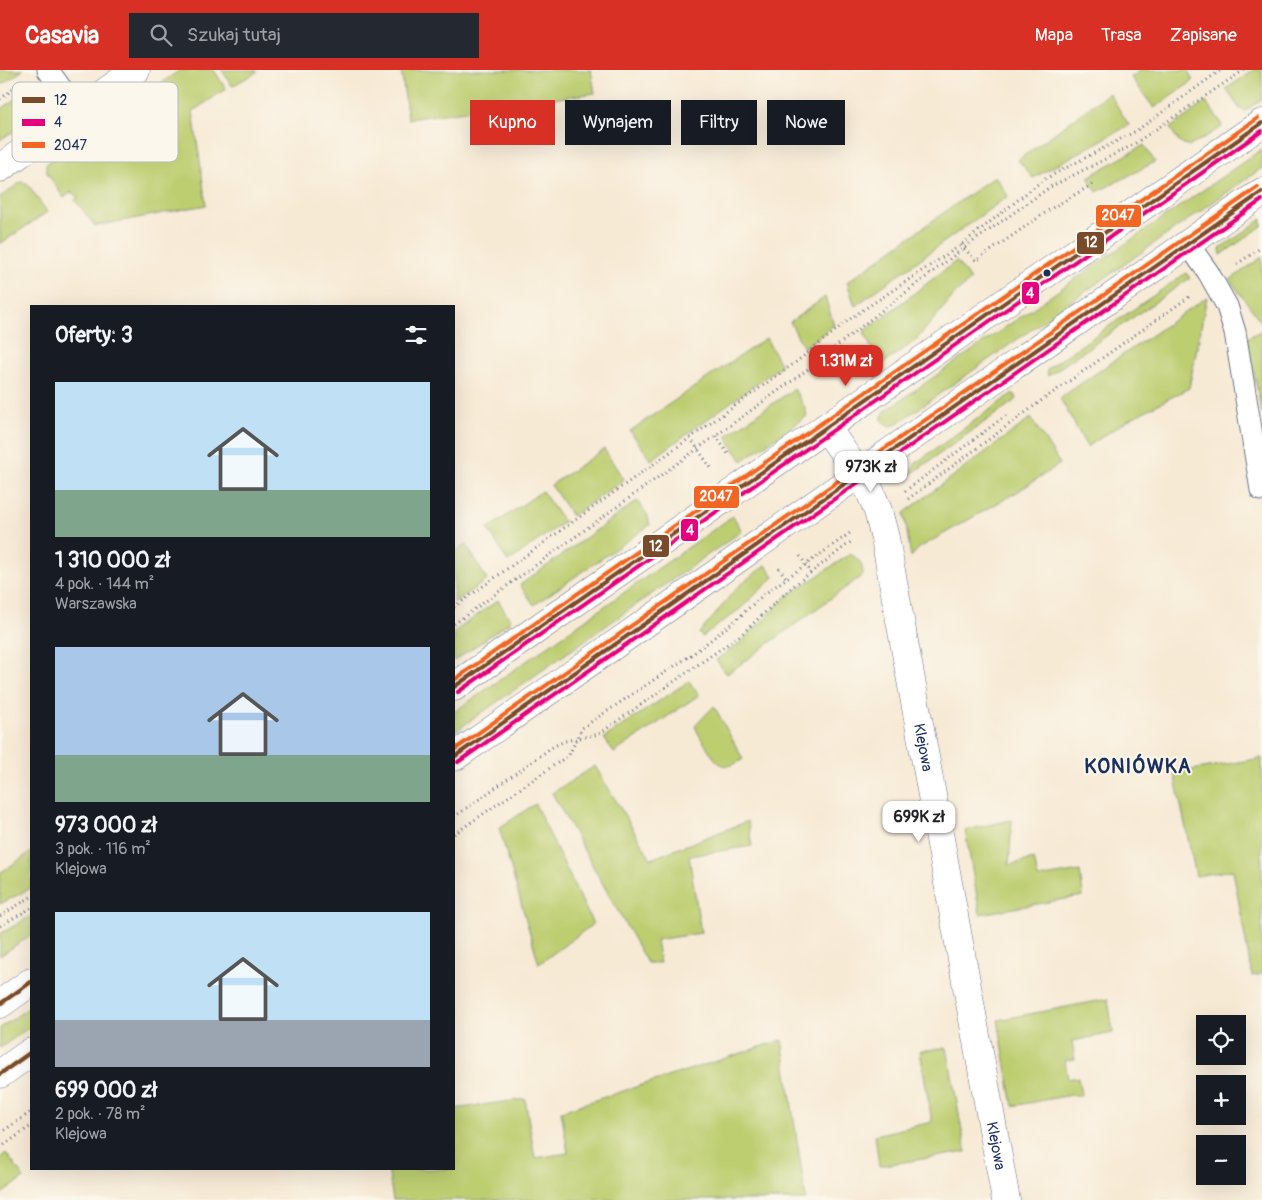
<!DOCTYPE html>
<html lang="pl">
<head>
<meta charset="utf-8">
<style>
  body { margin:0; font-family:Pangolin,sans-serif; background:#242831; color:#f1f3f6; height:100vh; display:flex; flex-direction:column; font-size:19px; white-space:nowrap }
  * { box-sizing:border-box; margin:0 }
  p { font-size:16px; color:#9ea1a6 }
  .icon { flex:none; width:28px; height:28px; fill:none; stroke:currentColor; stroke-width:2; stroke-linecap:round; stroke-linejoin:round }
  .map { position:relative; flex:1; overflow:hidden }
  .panel { position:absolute; left:30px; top:235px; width:425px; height:865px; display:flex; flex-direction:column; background:#171b24; border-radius:0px; box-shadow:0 5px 20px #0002 }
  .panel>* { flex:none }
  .guide { position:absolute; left:470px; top:30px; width:475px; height:45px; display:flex; gap:10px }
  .tools { position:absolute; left:1196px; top:945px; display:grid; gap:10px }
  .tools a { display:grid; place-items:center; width:50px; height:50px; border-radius:0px; background:#171b24; box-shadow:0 5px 20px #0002; font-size:25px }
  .price { position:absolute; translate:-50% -42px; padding:0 11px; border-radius:10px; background:#fff; color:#222; font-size:16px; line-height:32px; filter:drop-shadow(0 1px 2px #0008) }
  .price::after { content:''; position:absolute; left:50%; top:30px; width:15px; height:11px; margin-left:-8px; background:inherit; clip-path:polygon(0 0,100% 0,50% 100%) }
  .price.on { background:#d93025; color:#fff }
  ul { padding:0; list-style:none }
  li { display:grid; align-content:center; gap:10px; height:265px; padding:0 25px }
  li span { display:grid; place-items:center; height:155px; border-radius:0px; color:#555 }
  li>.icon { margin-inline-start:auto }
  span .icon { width:90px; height:90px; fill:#fffc; stroke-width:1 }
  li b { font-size:21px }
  h2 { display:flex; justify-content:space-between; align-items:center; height:60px; padding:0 25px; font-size:21px }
  .chip { padding:0 18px; border-radius:0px; background:#171b24; box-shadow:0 5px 20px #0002; font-size:18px; line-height:45px }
  .chip.on { background:#d93025; color:#fff }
  header { display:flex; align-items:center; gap:30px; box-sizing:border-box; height:70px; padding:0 25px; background:#d93025; color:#fff }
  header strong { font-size:24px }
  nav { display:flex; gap:28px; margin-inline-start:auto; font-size:18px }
  .search { width:350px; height:45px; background:#242831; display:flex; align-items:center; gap:12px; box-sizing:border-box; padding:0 18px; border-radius:0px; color:#9ea1a6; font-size:19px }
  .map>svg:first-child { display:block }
</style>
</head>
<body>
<header>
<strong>Casavia</strong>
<div class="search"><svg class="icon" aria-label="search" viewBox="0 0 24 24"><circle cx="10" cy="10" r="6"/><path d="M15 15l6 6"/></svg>Szukaj tutaj</div>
<nav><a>Mapa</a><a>Trasa</a><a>Zapisane</a></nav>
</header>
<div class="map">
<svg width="1262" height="1130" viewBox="0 0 1262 1130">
  <rect width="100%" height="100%" fill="#fbf7ec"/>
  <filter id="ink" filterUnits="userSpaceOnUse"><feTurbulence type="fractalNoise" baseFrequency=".02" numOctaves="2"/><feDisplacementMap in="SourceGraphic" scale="10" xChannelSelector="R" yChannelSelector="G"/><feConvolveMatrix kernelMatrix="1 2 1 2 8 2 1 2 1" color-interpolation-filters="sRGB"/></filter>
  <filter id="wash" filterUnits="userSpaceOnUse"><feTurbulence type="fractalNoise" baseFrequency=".0096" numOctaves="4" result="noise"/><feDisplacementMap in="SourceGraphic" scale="20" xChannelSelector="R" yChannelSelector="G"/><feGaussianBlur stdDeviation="1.12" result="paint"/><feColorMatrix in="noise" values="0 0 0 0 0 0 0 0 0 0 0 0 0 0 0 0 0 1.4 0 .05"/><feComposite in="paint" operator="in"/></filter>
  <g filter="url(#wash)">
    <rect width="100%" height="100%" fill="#f7ead5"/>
    <g fill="#bdce71" stroke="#6c7e68">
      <path d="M 0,0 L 23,0 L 0,16 Z"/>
      <path d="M 180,0 L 214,0 L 226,19 L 193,41 L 206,135 L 95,156 L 75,130 L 78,127 L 71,122 L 64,128 L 47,103 L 46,94 Z"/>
      <path d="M 222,0 L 256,0 L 257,2 L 232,16 Z"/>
      <path d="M 401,0 L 591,0 L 595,23 L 408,49 Z"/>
      <path d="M 1138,0 L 1188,0 L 1193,11 L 1154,38 L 1131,7 L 1138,3 Z"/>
      <path d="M 1253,0 L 1262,0 L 1262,29 L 1245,41 L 1240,39 L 1226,19 Z"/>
      <path d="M 38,13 C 51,43 20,56 0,70 L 0,40 Z"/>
      <path d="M 1109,23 L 1129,55 L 1033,108 L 1018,90 Z"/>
      <path d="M 1206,32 L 1220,51 L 1222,57 L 1190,76 L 1180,73 L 1170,58 Z"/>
      <path d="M 1144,75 L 1155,92 L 1097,122 L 1088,107 Z"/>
      <path d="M 1262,79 L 1262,98 L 895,355 L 888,356 L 882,351 L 882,346 L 885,341 Z"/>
      <path d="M 995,106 L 1008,126 L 855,236 L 847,212 Z"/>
      <path d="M 21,112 L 27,113 L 47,142 L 0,174 L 0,127 Z"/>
      <path d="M 1262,149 L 1262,156 L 1221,185 L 1220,179 Z"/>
      <path d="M 1262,187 L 1262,253 L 1230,210 Z"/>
      <path d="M 956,191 L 971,210 L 956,223 L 916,270 L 884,293 L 876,288 L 864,262 Z"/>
      <path d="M 1186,203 L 1190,208 L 1048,306 L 1047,299 Z"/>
      <path d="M 825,227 L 834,255 L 804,278 L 790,252 Z"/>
      <path d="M 1207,227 L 1189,318 L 1126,351 L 1087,377 L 1060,328 Z"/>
      <path d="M 1262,260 L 1262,344 L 1247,268 Z"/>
      <path d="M 766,268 L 781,296 L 651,390 L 630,361 Z"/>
      <path d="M 794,319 L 805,338 L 807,346 L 742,391 L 728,370 L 727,365 Z"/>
      <path d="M 1013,323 L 1017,329 L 907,407 L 916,393 Z"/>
      <path d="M 1031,348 L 1060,394 L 1017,422 L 919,478 L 911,487 L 904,443 Z"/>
      <path d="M 604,379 L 624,410 L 572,446 L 551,415 Z"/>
      <path d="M 542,421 L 564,452 L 508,492 L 488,459 Z"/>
      <path d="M 637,431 L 647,444 L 650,455 L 534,535 L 520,515 Z"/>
      <path d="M 733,446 L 742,461 L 454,662 L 454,642 Z"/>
      <path d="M 466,474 L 487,510 L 454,532 L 454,483 Z"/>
      <path d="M 850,484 C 859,489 863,494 863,505 L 727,604 L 716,590 L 741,572 L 786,527 Z"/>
      <path d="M 766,495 L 774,507 L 740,539 L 702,567 L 699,563 C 712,550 721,537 732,523 C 742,512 754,504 766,495 Z"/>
      <path d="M 498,530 L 511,551 L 454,591 L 454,562 Z"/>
      <path d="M 689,611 L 699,625 L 614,683 L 604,668 Z"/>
      <path d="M 714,636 L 743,689 C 724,703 716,693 707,677 C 702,670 698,664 695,656 Z"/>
      <path d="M 1262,688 L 1262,904 L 1252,906 L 1233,800 L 1196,806 L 1174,703 Z"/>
      <path d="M 595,696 L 651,789 L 748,751 L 752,776 L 689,786 L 701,863 L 656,870 L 660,893 L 647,893 L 552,723 Z"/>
      <path d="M 535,734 L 593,854 L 539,894 L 499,758 Z"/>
      <path d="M 1012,750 L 1009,795 L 1034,789 L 1038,808 L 1080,801 L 1083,826 L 980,844 L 965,760 Z"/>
      <path d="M 31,782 L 31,818 L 0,834 L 0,803 Z"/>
      <path d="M 31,846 L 31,865 L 0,886 L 0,864 Z"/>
      <path d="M 1108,929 L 1113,963 L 1072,971 L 1075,989 L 1065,991 L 1068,1009 L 1078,1007 L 1081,1025 L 1071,1025 L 1013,1036 L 998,950 Z"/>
      <path d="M 31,936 L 31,956 L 0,978 L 0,958 Z"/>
      <path d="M 782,970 L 806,1130 L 393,1130 L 388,1099 L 454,1099 L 454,1039 L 525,1029 L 535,1088 L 568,1083 L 561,1041 Z"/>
      <path d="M 941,978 L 947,978 L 966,1082 L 879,1096 L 875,1065 L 932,1052 L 920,981 Z"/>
      <path d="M 6,1083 L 24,1108 L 0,1125 L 0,1088 Z"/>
    </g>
  </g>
  <g filter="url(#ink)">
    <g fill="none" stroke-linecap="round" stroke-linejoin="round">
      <defs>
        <g id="lane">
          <path d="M 48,0 L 78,42"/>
          <path d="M 1188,174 L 1208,202 L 1227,236 L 1235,262 L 1261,420"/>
        </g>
        <g id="street">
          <path d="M 0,98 L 136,0"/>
          <path id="s1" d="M 826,357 L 870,421 L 878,441 L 885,468 L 1006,1130"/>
        </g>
        <g id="secondary">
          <path d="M 454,617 L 1262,53"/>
          <path d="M 454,687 L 1262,122"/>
          <path d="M 0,934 L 31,912"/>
          <path d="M 0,1004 L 31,982"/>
        </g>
      </defs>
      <use href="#lane" stroke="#687088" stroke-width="23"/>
      <use href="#street" stroke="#687088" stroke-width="29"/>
      <use href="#secondary" stroke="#687088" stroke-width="29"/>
      <g stroke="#687088" stroke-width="3" stroke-dasharray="1 4" stroke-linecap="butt">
        <path d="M 0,29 L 21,13"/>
        <path d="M 961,175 L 976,191 L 1052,138 L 1093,114"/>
        <path d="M 1237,194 L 1262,177"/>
        <path d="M 716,366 L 729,385"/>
        <path d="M 690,368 L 711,398"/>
        <path d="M 905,421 L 1008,344"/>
        <path d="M 908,429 L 1041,331 L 1189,227"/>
        <path d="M 800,486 L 811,502"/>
        <path d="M 779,498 L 786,508"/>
        <path d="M 454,537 L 796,292 L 854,246 L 961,175 L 1043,110 L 1136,61 L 1221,0"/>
        <path d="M 454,554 L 803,303 L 867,252 L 964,178 L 1050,117 L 1131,76 L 1244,0"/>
        <path d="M 454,747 L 554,676 L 565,671 L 599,664 L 742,564 L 792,517 L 851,472"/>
        <path d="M 454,764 L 569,685 L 582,658 L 694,583 L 736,550 L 763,525 L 850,463"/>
        <path d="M 0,846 L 31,827"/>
        <path d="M 0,856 L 31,838"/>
        <path d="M 0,1063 L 31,1042"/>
        <path d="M 0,1078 L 31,1056"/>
      </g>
      <use href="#lane" stroke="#fff" stroke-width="21"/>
      <use href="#street" stroke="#fff" stroke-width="28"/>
      <use href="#secondary" stroke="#fff" stroke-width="28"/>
      <defs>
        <g id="bus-1">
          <path d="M 454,617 L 1262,53"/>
          <path d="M 454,687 L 1262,122"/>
          <path d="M 0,934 L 31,912"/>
          <path d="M 0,1004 L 31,982"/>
        </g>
        <g id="bus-2">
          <path d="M 458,622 L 1262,61"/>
          <path d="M 458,692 L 1262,130"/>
        </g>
        <g id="bus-3">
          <path d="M 454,610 L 1258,48"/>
          <path d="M 454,680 L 1258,117"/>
        </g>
      </defs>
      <use href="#bus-1" stroke="#fbf7ec" stroke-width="8"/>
      <use href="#bus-2" stroke="#fbf7ec" stroke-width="8"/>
      <use href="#bus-3" stroke="#fbf7ec" stroke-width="8"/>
      <use href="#bus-1" stroke="#7a4b2a" stroke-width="4"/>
      <use href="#bus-2" stroke="#e5007d" stroke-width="4"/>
      <use href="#bus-3" stroke="#f26522" stroke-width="4"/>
    </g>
  </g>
  <circle fill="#1b2f5e" stroke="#fbf7ec" stroke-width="2" cx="1047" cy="203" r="4.5"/>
  <g text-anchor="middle" stroke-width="4" stroke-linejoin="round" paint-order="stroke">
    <g font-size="15" fill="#1b2f5e" stroke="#fbf7ec">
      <text dy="5" stroke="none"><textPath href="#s1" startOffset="340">Klejowa</textPath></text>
      <text dy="5" stroke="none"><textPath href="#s1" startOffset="745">Klejowa</textPath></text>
    </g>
    <g font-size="20" font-weight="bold" letter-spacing="1" fill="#1b2f5e" stroke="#fbf7ec">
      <text x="1138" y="703">KONIÓWKA</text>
    </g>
  </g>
  <rect x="12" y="12" width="166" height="80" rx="8" fill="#fbf7ec" stroke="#b8bbc1" stroke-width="1"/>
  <rect x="22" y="27" width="23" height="6" fill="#7a4b2a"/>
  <rect x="22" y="49" width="23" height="7" fill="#e5007d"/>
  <rect x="22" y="72" width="23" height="6" fill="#f26522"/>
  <g font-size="14" fill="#1b2f5e">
    <text x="54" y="35">12</text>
    <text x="54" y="57">4</text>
    <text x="54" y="80">2047</text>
  </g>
  <g stroke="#fbf7ec" stroke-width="2">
    <rect x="1095" y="134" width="47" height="24" rx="5" fill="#f26522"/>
    <rect x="1076" y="161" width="29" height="24" rx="5" fill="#7a4b2a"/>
    <rect x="1021" y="211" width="19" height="24" rx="5" fill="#e5007d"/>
    <rect x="693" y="415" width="47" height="24" rx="5" fill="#f26522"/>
    <rect x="680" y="448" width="19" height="24" rx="5" fill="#e5007d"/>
    <rect x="642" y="464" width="28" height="24" rx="5" fill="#7a4b2a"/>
  </g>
  <g font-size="14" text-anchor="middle" font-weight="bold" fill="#fff">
    <text x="1118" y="150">2047</text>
    <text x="1091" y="177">12</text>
    <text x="1030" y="228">4</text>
    <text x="716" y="431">2047</text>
    <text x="690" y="465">4</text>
    <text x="656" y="481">12</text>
  </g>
</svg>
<div class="tools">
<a><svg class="icon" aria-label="locate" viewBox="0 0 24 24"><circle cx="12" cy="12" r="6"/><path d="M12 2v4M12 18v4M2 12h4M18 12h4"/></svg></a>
<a>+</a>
<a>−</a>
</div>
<b class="price on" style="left:846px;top:317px">1.31M zł</b>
<b class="price" style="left:871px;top:423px">973K zł</b>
<b class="price" style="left:919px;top:773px">699K zł</b>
<div class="guide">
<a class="chip on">Kupno</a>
<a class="chip">Wynajem</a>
<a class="chip">Filtry</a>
<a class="chip">Nowe</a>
</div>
<section class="panel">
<h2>Oferty: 3<svg class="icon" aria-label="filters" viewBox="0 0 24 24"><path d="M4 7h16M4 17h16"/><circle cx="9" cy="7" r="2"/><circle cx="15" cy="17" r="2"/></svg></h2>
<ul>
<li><span style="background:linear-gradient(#bfe0f5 70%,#7fa58c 0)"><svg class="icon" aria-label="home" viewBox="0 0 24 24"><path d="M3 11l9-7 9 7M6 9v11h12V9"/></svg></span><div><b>1 310 000 zł</b><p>4 pok. · 144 m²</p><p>Warszawska</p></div></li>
<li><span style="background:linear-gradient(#a9c7e8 70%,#7fa58c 0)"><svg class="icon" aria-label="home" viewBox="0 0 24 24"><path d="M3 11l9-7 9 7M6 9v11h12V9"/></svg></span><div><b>973 000 zł</b><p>3 pok. · 116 m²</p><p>Klejowa</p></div></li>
<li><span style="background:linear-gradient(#bfe0f5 70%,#9aa5b1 0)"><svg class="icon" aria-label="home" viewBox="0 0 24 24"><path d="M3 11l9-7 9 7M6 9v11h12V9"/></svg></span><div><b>699 000 zł</b><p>2 pok. · 78 m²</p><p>Klejowa</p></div></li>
</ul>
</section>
</div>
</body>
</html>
